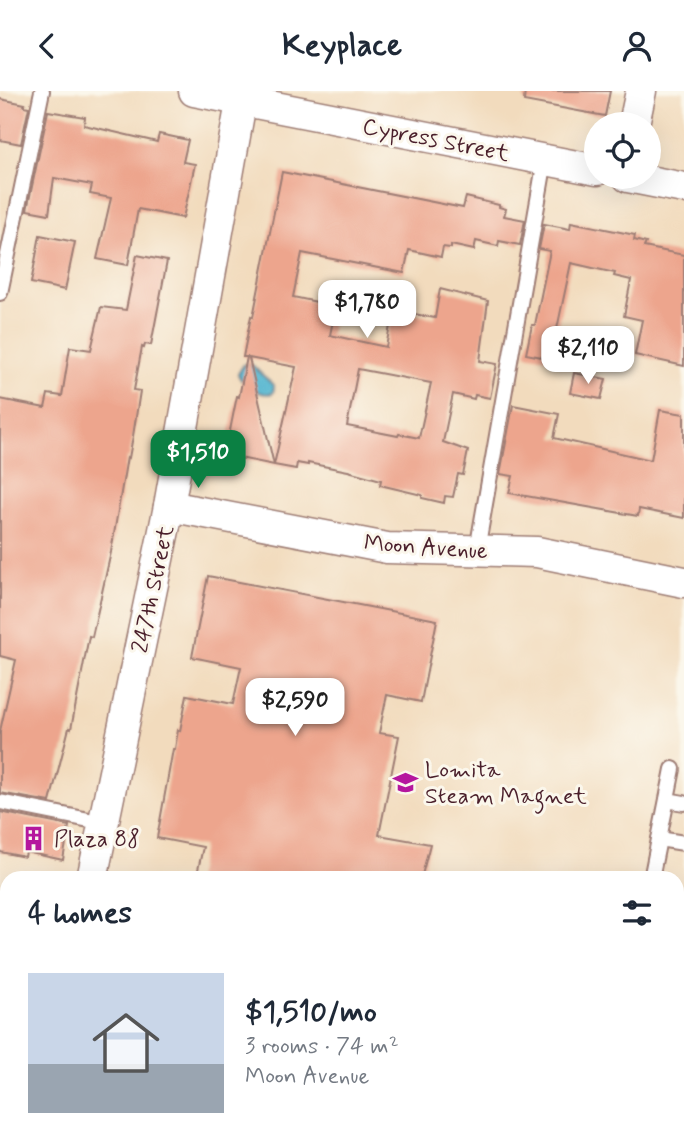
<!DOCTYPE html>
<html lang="en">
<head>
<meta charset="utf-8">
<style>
  body { margin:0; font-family:Mynerve,sans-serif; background:#f6f6f7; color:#1f2937; height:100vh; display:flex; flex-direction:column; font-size:26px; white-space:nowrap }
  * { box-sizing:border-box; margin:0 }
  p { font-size:23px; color:#747a83 }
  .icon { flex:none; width:38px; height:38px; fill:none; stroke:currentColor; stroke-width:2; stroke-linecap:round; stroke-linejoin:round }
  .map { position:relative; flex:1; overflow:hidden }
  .side { position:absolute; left:0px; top:780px; width:684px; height:275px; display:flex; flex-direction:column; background:#fff; border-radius:21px 21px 0 0; box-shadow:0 7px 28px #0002 }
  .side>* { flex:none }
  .controls { position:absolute; left:584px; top:21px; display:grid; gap:14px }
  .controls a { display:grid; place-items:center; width:77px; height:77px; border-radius:50%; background:#fff; box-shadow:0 7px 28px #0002; font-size:35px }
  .price { position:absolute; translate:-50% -60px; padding:0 16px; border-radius:14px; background:#fff; color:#222; font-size:23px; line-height:46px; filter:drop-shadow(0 2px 4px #0008) }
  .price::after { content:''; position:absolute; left:50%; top:42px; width:21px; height:16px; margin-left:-10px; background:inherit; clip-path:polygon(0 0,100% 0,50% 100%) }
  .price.active { background:#0b8043; color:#fff }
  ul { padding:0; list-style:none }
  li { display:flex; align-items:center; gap:21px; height:175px; padding:0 28px }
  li+li { border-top:2px solid #e0e1e3 }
  li span { display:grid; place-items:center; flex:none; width:196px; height:140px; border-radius:0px; color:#555 }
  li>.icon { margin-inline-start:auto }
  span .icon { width:84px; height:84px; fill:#fffc; stroke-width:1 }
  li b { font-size:30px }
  h2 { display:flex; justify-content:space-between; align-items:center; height:84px; padding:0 28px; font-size:30px }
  header { display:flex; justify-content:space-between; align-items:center; height:91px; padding:0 28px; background:#fff; font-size:32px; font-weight:700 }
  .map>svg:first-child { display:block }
</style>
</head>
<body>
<header><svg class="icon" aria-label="back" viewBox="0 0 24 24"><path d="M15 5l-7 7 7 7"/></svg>Keyplace<svg class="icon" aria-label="person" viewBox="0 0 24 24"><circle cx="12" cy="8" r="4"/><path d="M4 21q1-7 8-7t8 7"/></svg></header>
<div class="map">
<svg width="684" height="1055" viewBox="0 0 684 1055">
  <rect width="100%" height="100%" fill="#fbf7ec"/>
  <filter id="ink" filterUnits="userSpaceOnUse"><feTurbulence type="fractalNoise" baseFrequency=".0143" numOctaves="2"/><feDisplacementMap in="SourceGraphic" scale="14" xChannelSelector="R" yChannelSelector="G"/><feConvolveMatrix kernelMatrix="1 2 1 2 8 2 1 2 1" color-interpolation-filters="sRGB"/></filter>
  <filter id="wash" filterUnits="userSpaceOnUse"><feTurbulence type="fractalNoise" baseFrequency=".00686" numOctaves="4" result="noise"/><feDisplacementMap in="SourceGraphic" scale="28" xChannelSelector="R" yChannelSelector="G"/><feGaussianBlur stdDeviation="1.57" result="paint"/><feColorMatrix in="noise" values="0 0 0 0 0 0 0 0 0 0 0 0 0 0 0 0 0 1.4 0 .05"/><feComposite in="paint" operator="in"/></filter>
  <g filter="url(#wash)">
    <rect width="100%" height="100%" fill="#f2dbbd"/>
    <path fill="#50b4cf" stroke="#4d6a7d" stroke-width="2" d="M 244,273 L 252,274 L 274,295 L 273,302 C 261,306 242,294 238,283 Z"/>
    <g id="blocks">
      <g fill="#eda58d" fill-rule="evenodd">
        <path d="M 525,0 L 610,0 L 605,25 L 524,10 Z"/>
        <path d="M 0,8 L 25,13 L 24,15 L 29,16 L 21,53 L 0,49 Z"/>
        <path d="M 48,20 L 85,26 L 84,34 L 157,51 L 159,43 L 188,49 L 183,71 L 195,73 L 183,127 L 138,118 L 128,174 L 97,168 L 111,107 L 90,103 L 92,94 L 54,87 L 49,123 L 27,119 Z"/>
        <path d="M 282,81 L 463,117 L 466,106 L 499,114 L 499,116 L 506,118 L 504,125 L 525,129 L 520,154 L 499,150 L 498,155 L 476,150 L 474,159 L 451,154 L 451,157 L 443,156 L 441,166 L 409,159 L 404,182 L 302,162 L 293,206 L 336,215 L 330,244 L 386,256 L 393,219 L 435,227 L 440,198 L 488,210 L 480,270 L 497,273 L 490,307 L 475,304 L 474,308 L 453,303 L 443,351 L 468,360 L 463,384 L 458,383 L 453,406 L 445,405 L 444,412 L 422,407 L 422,404 L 380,394 L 381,389 L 348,380 L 308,372 L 308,374 L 297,372 L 296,378 L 274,374 L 296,276 L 249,267 L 274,374 L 225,364 L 237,305 L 239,306 L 247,266 L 243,266 L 251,225 L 253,226 ZM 358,278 L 431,292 L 419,347 L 399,343 L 398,345 L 347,335 Z"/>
        <path d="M 571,131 L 635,144 L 634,149 L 646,152 L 644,156 L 684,164 L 684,275 L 635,264 L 642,229 L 624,225 L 631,189 L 614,185 L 615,182 L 571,172 L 557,238 L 578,244 L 573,272 L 526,263 L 532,234 L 535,234 L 550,160 L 539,158 L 544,133 L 570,138 Z"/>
        <path d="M 40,144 L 75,151 L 65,199 L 31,192 Z"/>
        <path d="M 137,164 L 167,170 L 151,254 L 145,253 L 144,257 L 142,256 L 134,299 L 140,300 L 133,345 L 129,367 L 127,366 L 111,461 L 92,546 L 89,545 L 71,638 L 69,637 L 50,711 L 0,702 L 0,640 L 16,569 L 0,565 L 0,308 L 45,317 L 48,303 L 62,305 L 70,256 L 91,259 L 101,216 L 126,219 Z"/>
        <path d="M 574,282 L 606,288 L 601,308 L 570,302 Z"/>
        <path d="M 513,314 L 559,323 L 554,347 L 651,369 L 660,319 L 684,323 L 684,427 L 639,418 L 638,425 L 509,402 L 513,385 L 500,383 Z"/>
        <path d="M 208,485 L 437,529 L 421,611 L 387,604 L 379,642 L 399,645 L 379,744 L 430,753 L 421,788 L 196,788 L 203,756 L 157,747 L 173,658 L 175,658 L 178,639 L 180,640 L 187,604 L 233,613 L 241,576 L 192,566 Z"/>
        <path d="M 0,721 L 69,735 L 63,769 L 26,761 L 25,766 L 0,761 Z"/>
      </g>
    </g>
  </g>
  <g filter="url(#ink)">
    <use href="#blocks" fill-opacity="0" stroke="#9e7d74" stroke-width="2"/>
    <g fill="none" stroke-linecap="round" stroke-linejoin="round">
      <defs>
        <g id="lane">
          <path d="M 0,202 L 42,0"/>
          <path d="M 477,459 L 545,69"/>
          <path d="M 667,709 L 684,712"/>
          <path d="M 0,711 L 104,732"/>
          <path d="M 659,748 L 684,752"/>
          <path d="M 651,788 L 673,678"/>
          <path d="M 677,819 L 684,820"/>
          <path d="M 273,1055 L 275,1048"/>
          <path d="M 445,1055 L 446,1048"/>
          <path d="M 487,1055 L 488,1048"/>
        </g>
        <g id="street">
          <path d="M 194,0 L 597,79"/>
          <path d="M 634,33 L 641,0"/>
          <path d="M 628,86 L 684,97"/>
          <path d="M 169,415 L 387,457 L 537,461 L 684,491"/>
          <path d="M 92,788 L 169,415 L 243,0"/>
        </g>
        <g id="secondary">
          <path d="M 0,926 L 7,928"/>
          <path d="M 624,1048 L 657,1055"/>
        </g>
      </defs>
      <use href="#lane" stroke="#9e7d74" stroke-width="18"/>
      <use href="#street" stroke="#9e7d74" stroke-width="33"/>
      <use href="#secondary" stroke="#9e7d74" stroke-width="42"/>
      <use href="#lane" stroke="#fff" stroke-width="14"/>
      <use href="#street" stroke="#fff" stroke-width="30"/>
      <use href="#secondary" stroke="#f7e8c3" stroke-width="38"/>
    </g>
  </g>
  <defs>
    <symbol id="school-bare" viewBox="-9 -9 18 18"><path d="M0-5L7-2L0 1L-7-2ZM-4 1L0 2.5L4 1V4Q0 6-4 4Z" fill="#b5179e" stroke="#fbf7ec" stroke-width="2.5" paint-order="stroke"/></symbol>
    <symbol id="building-bare" viewBox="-9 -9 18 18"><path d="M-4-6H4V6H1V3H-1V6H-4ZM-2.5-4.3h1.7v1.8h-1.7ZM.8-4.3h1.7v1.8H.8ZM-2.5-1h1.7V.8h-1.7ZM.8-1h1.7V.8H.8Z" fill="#b5179e" stroke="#fbf7ec" stroke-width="2.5" paint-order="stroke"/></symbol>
  </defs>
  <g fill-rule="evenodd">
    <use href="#school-bare" x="388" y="674" width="35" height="35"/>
    <use href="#building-bare" x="16" y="730" width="35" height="35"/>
  </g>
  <g text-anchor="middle" stroke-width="6" stroke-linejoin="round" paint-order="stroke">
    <g font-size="23" fill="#4a1f2b" stroke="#fbf7ec">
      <text transform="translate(436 48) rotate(11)" y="8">Cypress Street</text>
      <text transform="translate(426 455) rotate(4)" y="8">Moon Avenue</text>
      <text transform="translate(152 498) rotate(-78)" y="8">247th Street</text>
    </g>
    <g font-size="23" fill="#4a1f2b" stroke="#fbf7ec" text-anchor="start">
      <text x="425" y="686">Lomita<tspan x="425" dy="26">Steam Magnet</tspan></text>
      <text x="54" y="755">Plaza 88</text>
    </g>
  </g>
</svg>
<div class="controls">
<a><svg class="icon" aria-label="locate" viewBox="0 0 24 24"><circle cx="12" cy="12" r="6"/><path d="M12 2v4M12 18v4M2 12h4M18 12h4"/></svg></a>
</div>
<b class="price" style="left:367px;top:249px">$1,780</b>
<b class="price" style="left:588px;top:295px">$2,110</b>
<b class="price active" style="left:198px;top:399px">$1,510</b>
<b class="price" style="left:295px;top:647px">$2,590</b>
<section class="side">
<h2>4 homes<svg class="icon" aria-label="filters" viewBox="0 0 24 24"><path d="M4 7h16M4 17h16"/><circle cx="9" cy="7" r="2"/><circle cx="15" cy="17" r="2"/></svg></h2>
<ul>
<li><span style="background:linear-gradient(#c9d6e8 65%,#9aa5b1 0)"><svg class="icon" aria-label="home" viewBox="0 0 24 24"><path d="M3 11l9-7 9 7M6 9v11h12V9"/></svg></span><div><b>$1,510/mo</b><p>3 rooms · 74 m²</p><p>Moon Avenue</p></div></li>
</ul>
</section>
</div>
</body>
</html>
